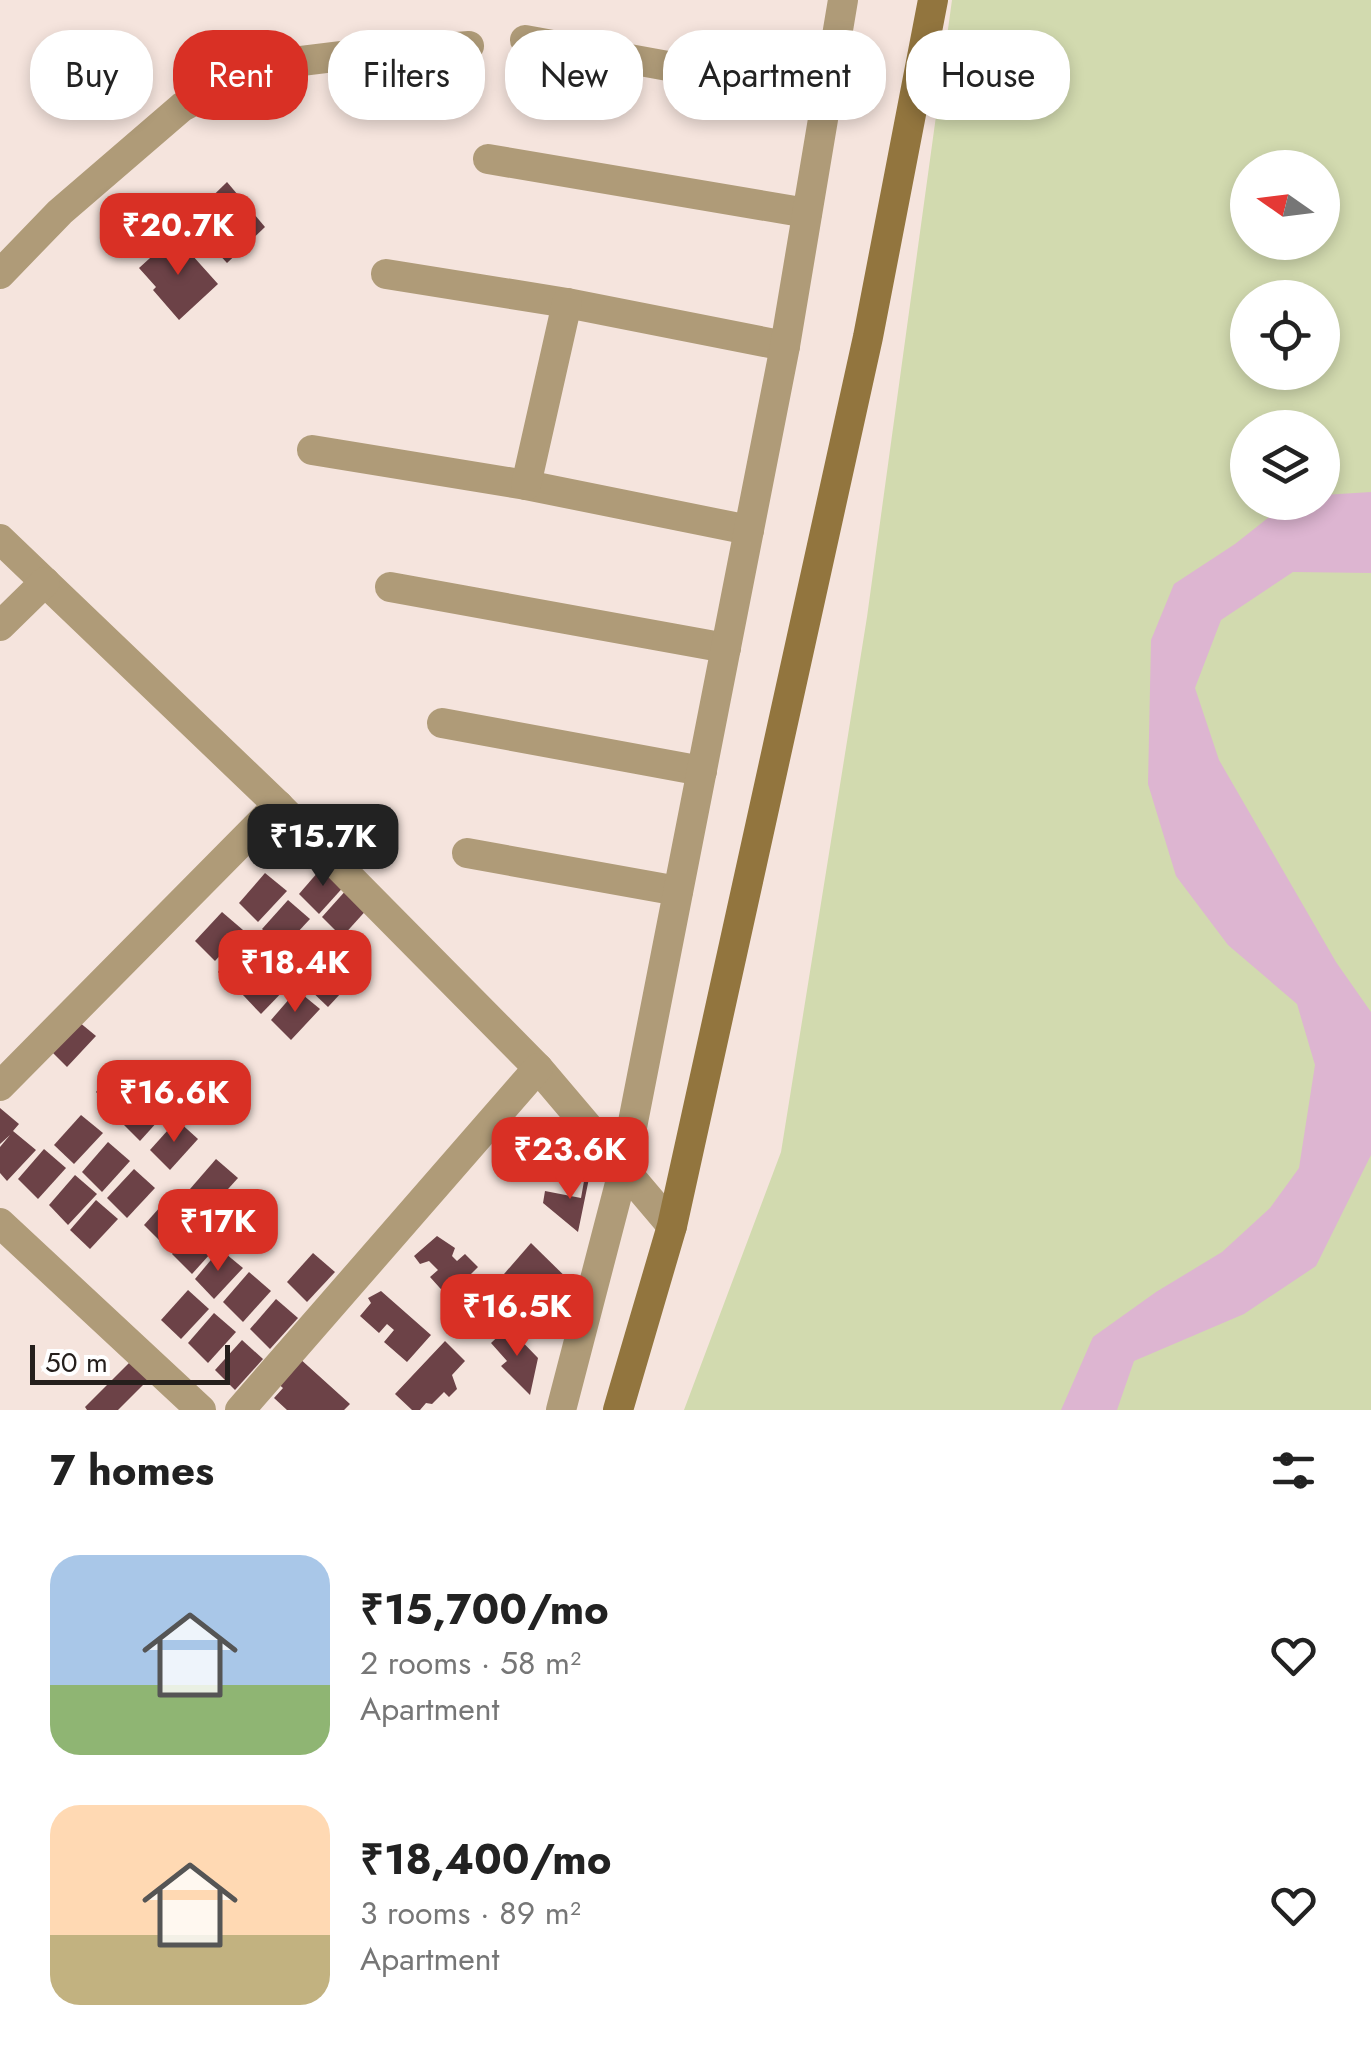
<!DOCTYPE html>
<html lang="en">
<head>
<meta charset="utf-8">
<style>
  body { margin:0; font-family:Jost,sans-serif; background:#f2f2f2; color:#222; height:100vh; display:flex; flex-direction:column; font-size:38px; white-space:nowrap }
  * { box-sizing:border-box; margin:0 }
  p { font-size:32px; color:#767676 }
  .icon { flex:none; width:55px; height:55px; fill:none; stroke:currentColor; stroke-width:2; stroke-linecap:round; stroke-linejoin:round }
  .map { position:relative; height:1410px; overflow:hidden }
  .details { display:flex; flex-direction:column; background:#fff; flex:1 }
  .details>* { flex:none }
  .hud { position:absolute; left:30px; top:30px; width:1312px; height:90px; display:flex; gap:20px }
  .needle { width:65px; rotate:284deg }
  .tools { position:absolute; left:1230px; top:150px; display:grid; gap:20px }
  .tools a { display:grid; place-items:center; width:110px; height:110px; border-radius:50%; background:#fff; box-shadow:0 5px 15px #0003; font-size:50px }
  .scale { position:absolute; left:30px; bottom:25px; width:200px; box-sizing:border-box; padding-left:10px; border:5px solid #251f1c; border-top:0; font-size:28px; line-height:35px; white-space:nowrap; color:#251f1c; -webkit-text-stroke:8px #fff; paint-order:stroke }
  .price { position:absolute; translate:-50% -85px; padding:0 22px; border-radius:20px; background:#d93025; color:#fff; font-size:32px; line-height:65px; filter:drop-shadow(0 2px 5px #0008) }
  .price::after { content:''; position:absolute; left:50%; top:60px; width:30px; height:22px; margin-left:-15px; background:inherit; clip-path:polygon(0 0,100% 0,50% 100%) }
  .price.selected { background:#222; color:#fff }
  ul { padding:0; list-style:none }
  li { display:flex; align-items:center; gap:30px; height:250px; padding:0 50px }
  li span { display:grid; place-items:center; flex:none; width:280px; height:200px; border-radius:30px; color:#555 }
  li>.icon { margin-inline-start:auto }
  span .icon { width:120px; height:120px; fill:#fffc; stroke-width:1 }
  li b { font-size:42px }
  h2 { display:flex; justify-content:space-between; align-items:center; height:120px; padding:0 50px; font-size:42px }
  .chip { padding:0 35px; border-radius:40px; background:#fff; box-shadow:0 5px 15px #0003; font-size:35px; line-height:90px }
  .chip.selected { background:#d93025; color:#fff }
  .map>svg:first-child { display:block }
</style>
</head>
<body>
<div class="map">
<svg width="1371" height="1410" viewBox="0 0 1371 1410">
  <rect width="100%" height="100%" fill="#f5e4dd"/>
  <path fill="#d2daaf" fill-rule="evenodd" d="M 952,0 L 1371,0 L 1371,1410 L 684,1410 L 781,1152 L 867,617 ZM 1248,168 L 1322,168 L 1322,242 L 1248,242 ZM 1248,298 L 1322,298 L 1322,372 L 1248,372 ZM 1248,428 L 1322,428 L 1322,502 L 1248,502 Z"/>
  <path fill="#ddb5d1" d="M 1371,492 L 1371,573 L 1293,572 L 1221,620 L 1195,688 L 1219,760 L 1336,962 L 1371,1012 L 1371,1155 L 1316,1266 L 1244,1314 L 1134,1361 L 1117,1410 L 1061,1410 L 1093,1337 L 1156,1292 L 1222,1252 L 1270,1208 L 1299,1168 L 1315,1065 L 1297,1004 L 1228,945 L 1176,876 L 1148,784 L 1151,640 L 1174,584 L 1235,544 L 1287,503 L 1322,502 L 1323,495 Z"/>
  <g fill="#6c4247">
    <path d="M 227,182 L 265,227 L 227,263 L 188,220 Z"/>
    <path d="M 179,236 L 195,253 L 192,255 L 218,284 L 179,320 L 153,290 L 156,287 L 139,268 L 160,249 L 162,251 Z"/>
    <path d="M 325,864 L 347,883 L 319,914 L 299,894 Z"/>
    <path d="M 265,873 L 287,891 L 258,922 L 239,903 Z"/>
    <path d="M 348,888 L 370,906 L 342,937 L 322,917 Z"/>
    <path d="M 288,900 L 310,919 L 282,949 L 262,929 Z"/>
    <path d="M 222,912 L 243,930 L 215,961 L 195,941 Z"/>
    <path d="M 244,942 L 266,961 L 238,992 L 218,972 Z"/>
    <path d="M 335,958 L 356,977 L 328,1007 L 308,988 Z"/>
    <path d="M 267,965 L 290,984 L 261,1014 L 242,994 Z"/>
    <path d="M 297,990 L 320,1009 L 291,1040 L 271,1020 Z"/>
    <path d="M 73,1017 L 96,1036 L 67,1067 L 47,1047 Z"/>
    <path d="M 122,1062 L 144,1081 L 116,1112 L 96,1092 Z"/>
    <path d="M 147,1091 L 168,1110 L 140,1141 L 120,1121 Z"/>
    <path d="M 0,1108 L 19,1124 L 13,1131 L 36,1150 L 7,1181 L 0,1173 L 0,1147 L 10,1135 L 0,1144 Z"/>
    <path d="M 81,1115 L 103,1133 L 74,1164 L 54,1145 Z"/>
    <path d="M 177,1120 L 198,1139 L 170,1170 L 150,1150 Z"/>
    <path d="M 108,1142 L 130,1161 L 102,1192 L 82,1172 Z"/>
    <path d="M 44,1149 L 66,1168 L 38,1199 L 18,1179 Z"/>
    <path d="M 589,1153 L 594,1154 L 578,1232 L 543,1203 L 545,1191 L 581,1198 Z"/>
    <path d="M 216,1159 L 238,1178 L 210,1209 L 190,1189 Z"/>
    <path d="M 134,1169 L 155,1188 L 127,1218 L 107,1198 Z"/>
    <path d="M 75,1175 L 97,1194 L 68,1225 L 49,1205 Z"/>
    <path d="M 170,1196 L 192,1214 L 164,1245 L 144,1225 Z"/>
    <path d="M 96,1200 L 118,1219 L 90,1249 L 70,1230 Z"/>
    <path d="M 198,1224 L 220,1243 L 192,1274 L 172,1254 Z"/>
    <path d="M 437,1236 L 455,1248 L 452,1256 L 457,1261 L 465,1254 L 478,1267 L 467,1278 L 458,1275 L 450,1282 L 457,1289 L 448,1297 L 430,1277 L 438,1270 L 429,1261 L 420,1264 L 414,1256 Z"/>
    <path d="M 531,1243 L 583,1294 L 549,1328 L 504,1274 Z"/>
    <path d="M 220,1249 L 243,1268 L 214,1299 L 195,1279 Z"/>
    <path d="M 313,1253 L 335,1272 L 307,1302 L 287,1282 Z"/>
    <path d="M 249,1272 L 271,1291 L 243,1322 L 223,1302 Z"/>
    <path d="M 188,1290 L 209,1309 L 181,1339 L 161,1320 Z"/>
    <path d="M 381,1291 L 431,1335 L 407,1362 L 384,1342 L 394,1330 L 387,1324 L 379,1333 L 360,1316 L 371,1303 L 368,1298 Z"/>
    <path d="M 276,1299 L 298,1318 L 270,1349 L 250,1329 Z"/>
    <path d="M 214,1313 L 236,1332 L 208,1363 L 188,1343 Z"/>
    <path d="M 508,1327 L 538,1358 L 530,1395 L 501,1366 L 507,1361 L 491,1343 Z"/>
    <path d="M 242,1340 L 263,1359 L 235,1390 L 215,1370 Z"/>
    <path d="M 445,1341 L 465,1361 L 452,1375 L 457,1389 L 449,1397 L 444,1392 L 432,1404 L 426,1403 L 420,1410 L 412,1410 L 395,1394 Z"/>
    <path d="M 136,1356 L 154,1374 L 118,1410 L 87,1410 L 85,1407 Z"/>
    <path d="M 298,1357 L 350,1404 L 344,1410 L 287,1410 L 274,1398 L 283,1388 L 276,1382 Z"/>
  </g>
  <g fill="none" stroke-linecap="round" stroke-linejoin="round">
    <g stroke="#af9b78" stroke-width="30">
      <path d="M 525,40 L 827,95"/>
      <path d="M 488,159 L 807,213"/>
      <path d="M 0,274 L 60,212 L 182,107 L 237,78 L 293,62 L 350,55 L 469,46"/>
      <path d="M 386,274 L 567,303 L 785,346"/>
      <path d="M 312,450 L 526,485 L 749,530"/>
      <path d="M 526,485 L 567,303"/>
      <path d="M 0,539 L 278,805 L 538,1068 L 672,1226"/>
      <path d="M 390,587 L 726,648"/>
      <path d="M 0,626 L 45,582"/>
      <path d="M 442,723 L 702,771"/>
      <path d="M 467,853 L 678,891"/>
      <path d="M 0,1086 L 278,805"/>
      <path d="M 0,1223 L 201,1410"/>
      <path d="M 240,1410 L 538,1068"/>
      <path d="M 561,1410 L 624,1168 L 785,346 L 843,0"/>
    </g>
    <path stroke="#92753e" stroke-width="30" d="M 618,1410 L 672,1226 L 868,337 L 933,0"/>
  </g>
</svg>
<div class="tools">
<a><svg class="needle" viewBox="-14 -14 28 28"><path d="M0-13l5 13h-10z" fill="#e53935"/><path d="M0 13l5-13h-10z" fill="#767676"/></svg></a>
<a><svg class="icon" aria-label="locate" viewBox="0 0 24 24"><circle cx="12" cy="12" r="6"/><path d="M12 2v4M12 18v4M2 12h4M18 12h4"/></svg></a>
<a><svg class="icon" aria-label="layers" viewBox="0 0 24 24"><path d="M12 4l9 5-9 5-9-5zM3 14l9 5 9-5"/></svg></a>
</div>
<div class="scale">50 m</div>
<b class="price" style="left:178px;top:278px">₹20.7K</b>
<b class="price selected" style="left:323px;top:889px">₹15.7K</b>
<b class="price" style="left:295px;top:1015px">₹18.4K</b>
<b class="price" style="left:174px;top:1145px">₹16.6K</b>
<b class="price" style="left:570px;top:1202px">₹23.6K</b>
<b class="price" style="left:218px;top:1274px">₹17K</b>
<b class="price" style="left:517px;top:1359px">₹16.5K</b>
<div class="hud">
<a class="chip">Buy</a>
<a class="chip selected">Rent</a>
<a class="chip">Filters</a>
<a class="chip">New</a>
<a class="chip">Apartment</a>
<a class="chip">House</a>
</div>
</div>
<section class="details">
<h2>7 homes<svg class="icon" aria-label="filters" viewBox="0 0 24 24"><path d="M4 7h16M4 17h16"/><circle cx="9" cy="7" r="2"/><circle cx="15" cy="17" r="2"/></svg></h2>
<ul>
<li><span style="background:linear-gradient(#a9c7e8 65%,#8fb573 0)"><svg class="icon" aria-label="home" viewBox="0 0 24 24"><path d="M3 11l9-7 9 7M6 9v11h12V9"/></svg></span><div><b>₹15,700/mo</b><p>2 rooms · 58 m²</p><p>Apartment</p></div><svg class="icon" aria-label="heart" viewBox="0 0 24 24"><path d="M12 20l-8-8c-3-5 5-10 8-4 3-6 11-1 8 4z"/></svg></li>
<li><span style="background:linear-gradient(#ffd9b3 65%,#c2b280 0)"><svg class="icon" aria-label="home" viewBox="0 0 24 24"><path d="M3 11l9-7 9 7M6 9v11h12V9"/></svg></span><div><b>₹18,400/mo</b><p>3 rooms · 89 m²</p><p>Apartment</p></div><svg class="icon" aria-label="heart" viewBox="0 0 24 24"><path d="M12 20l-8-8c-3-5 5-10 8-4 3-6 11-1 8 4z"/></svg></li>
</ul>
</section>
</body>
</html>
